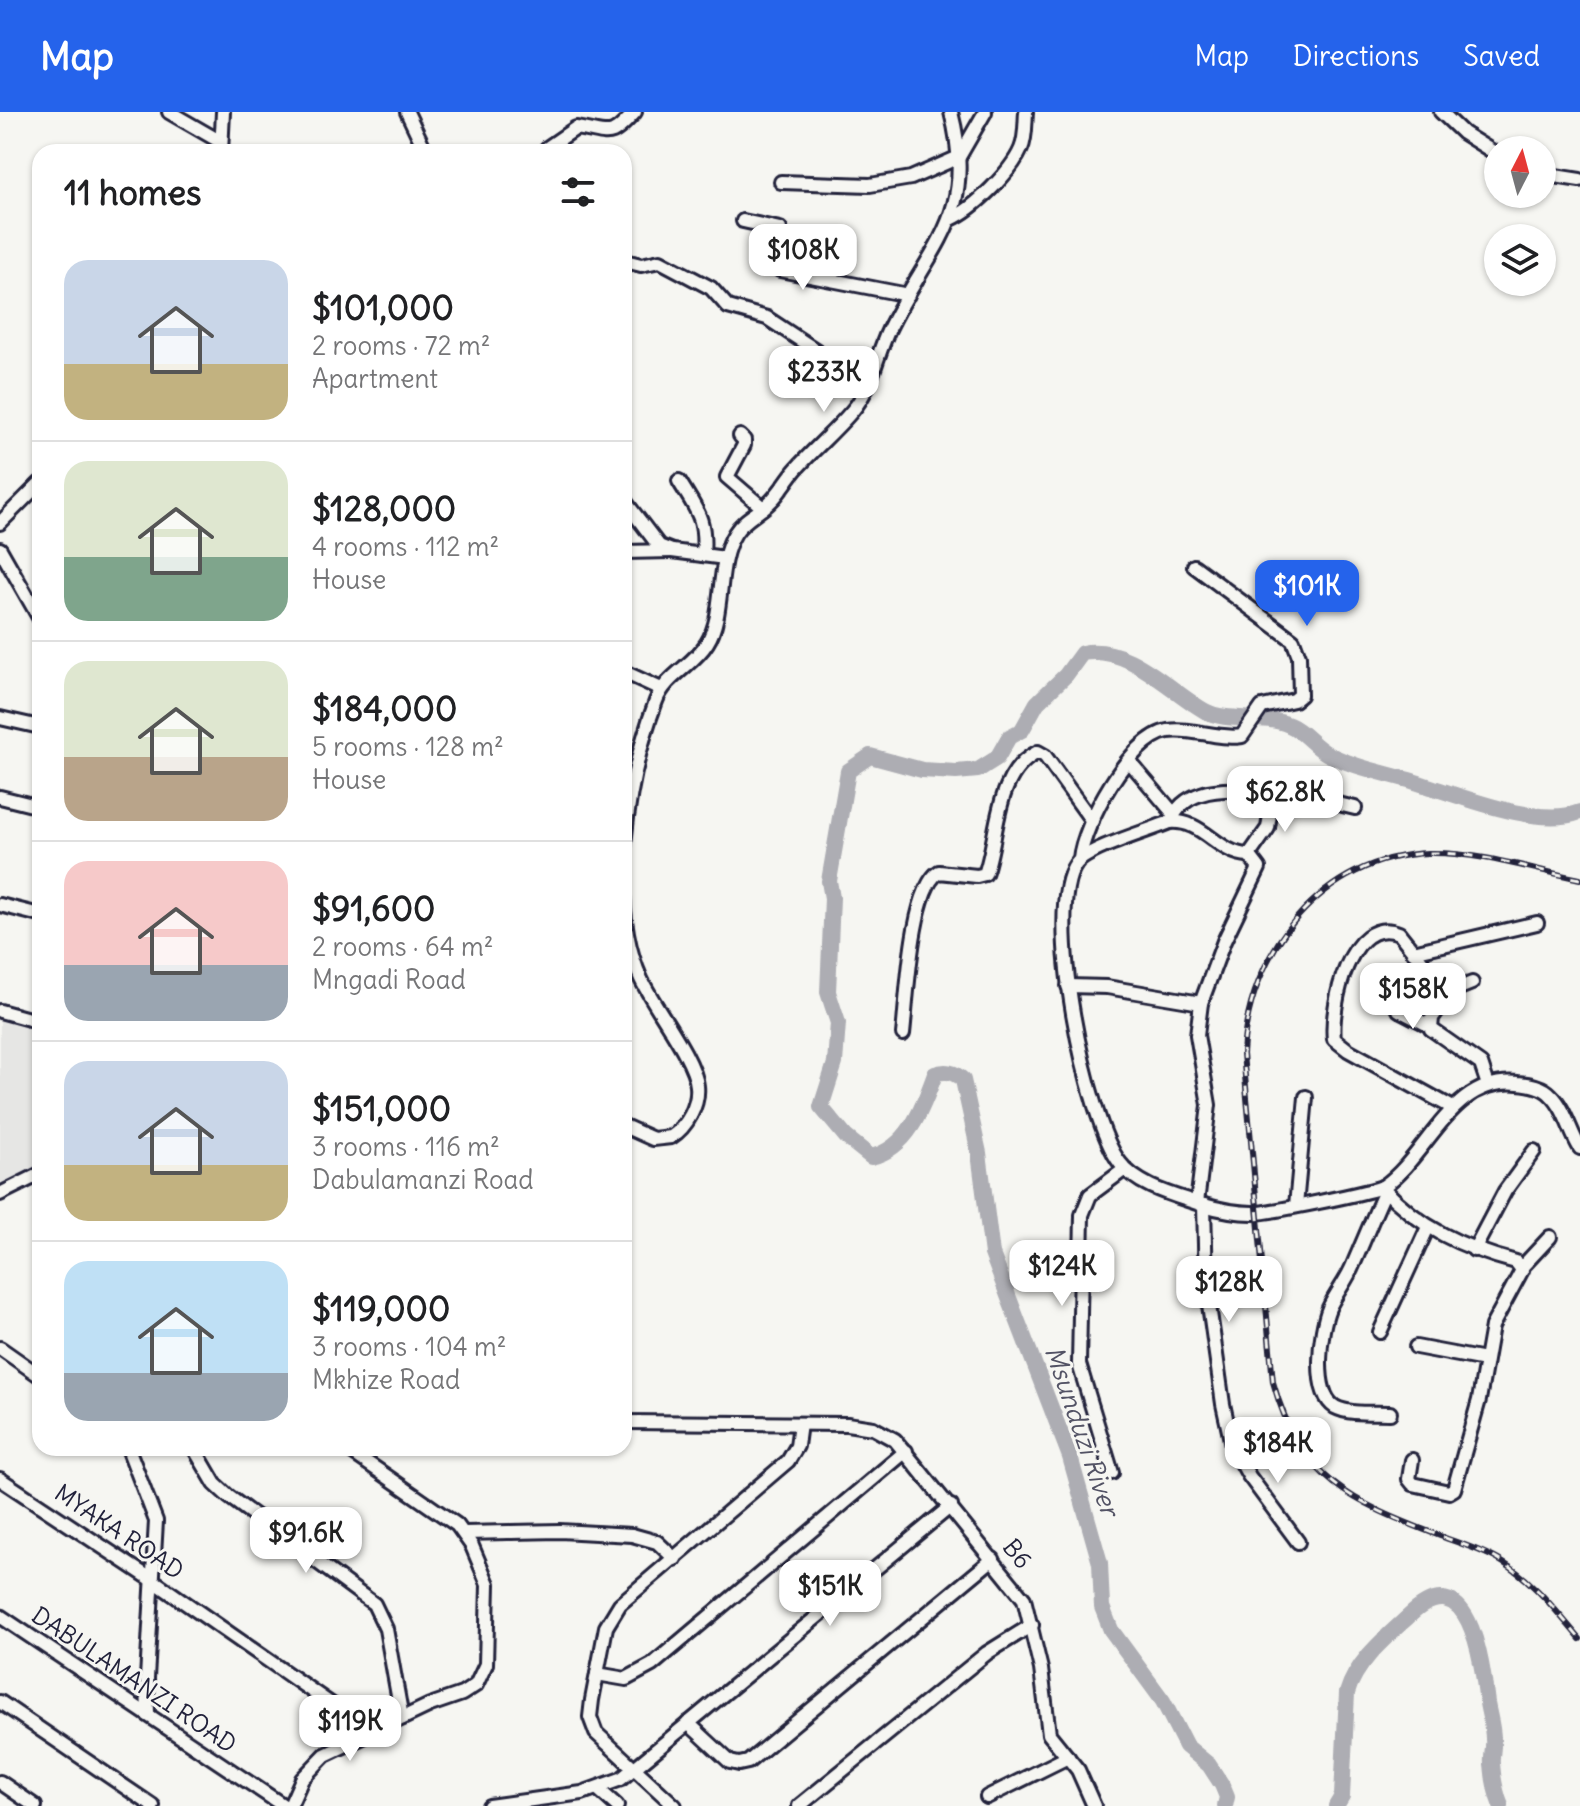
<!DOCTYPE html>
<html lang="en">
<head>
<meta charset="utf-8">
<style>
  body { margin:0; font-family:Delius,sans-serif; background:#f2f2f2; color:#202124; height:100vh; display:flex; flex-direction:column; font-size:30px; white-space:nowrap }
  * { box-sizing:border-box; margin:0 }
  p { font-size:26px; color:#757577 }
  .icon { flex:none; width:44px; height:44px; fill:none; stroke:currentColor; stroke-width:2; stroke-linecap:round; stroke-linejoin:round }
  .map { position:relative; flex:1; overflow:hidden }
  .side { position:absolute; left:32px; top:32px; width:600px; height:1312px; display:flex; flex-direction:column; background:#fff; border-radius:24px; box-shadow:0 2px 6px #0004 }
  .side>* { flex:none }
  .needle { width:52px; rotate:6deg }
  .buttons { position:absolute; left:1484px; top:24px; display:grid; gap:16px }
  .buttons a { display:grid; place-items:center; width:72px; height:72px; border-radius:50%; background:#fff; box-shadow:0 2px 6px #0004; font-size:40px }
  .price { position:absolute; translate:-50% -68px; padding:0 18px; border-radius:16px; background:#fff; color:#222; font-size:26px; line-height:52px; filter:drop-shadow(0 2px 4px #0008) }
  .price::after { content:''; position:absolute; left:50%; top:48px; width:24px; height:18px; margin-left:-12px; background:inherit; clip-path:polygon(0 0,100% 0,50% 100%) }
  .price.on { background:#2563eb; color:#fff }
  ul { padding:0; list-style:none }
  li { display:flex; align-items:center; gap:24px; height:200px; padding:0 32px }
  li+li { border-top:2px solid #e0e0e0 }
  li span { display:grid; place-items:center; flex:none; width:224px; height:160px; border-radius:24px; color:#555 }
  li>.icon { margin-inline-start:auto }
  span .icon { width:96px; height:96px; fill:#fffc; stroke-width:1 }
  li b { font-size:34px }
  h2 { display:flex; justify-content:space-between; align-items:center; height:96px; padding:0 32px; font-size:34px }
  header { display:flex; align-items:center; gap:48px; box-sizing:border-box; height:112px; padding:0 40px; background:#2563eb; color:#fff }
  header strong { font-size:38px }
  nav { display:flex; gap:44px; margin-inline-start:auto; font-size:28px }
  .map>svg:first-child { display:block }
</style>
</head>
<body>
<header>
<strong>Map</strong>
<nav><a>Map</a><a>Directions</a><a>Saved</a></nav>
</header>
<div class="map">
<svg width="1580" height="1694" viewBox="0 0 1580 1694">
  <rect width="100%" height="100%" fill="#f6f6f2"/>
  <filter id="ink" filterUnits="userSpaceOnUse"><feTurbulence type="fractalNoise" baseFrequency=".0125" numOctaves="2"/><feDisplacementMap in="SourceGraphic" scale="16" xChannelSelector="R" yChannelSelector="G"/><feConvolveMatrix kernelMatrix="1 2 1 2 8 2 1 2 1" color-interpolation-filters="sRGB"/></filter>
  <g filter="url(#ink)">
    <path fill="#e6e6e4" d="M 0,906 L 40,916 L 40,1057 L 0,1076 Z"/>
    <g fill="none" stroke-linecap="round" stroke-linejoin="round">
      <g stroke="#adadb3" stroke-width="16">
        <path d="M 1225,1694 L 1227,1685 L 1222,1673 L 1209,1653 L 1186,1634 L 1163,1589 L 1111,1518 L 1102,1495 L 1100,1451 L 1070,1345 L 992,1142 L 979,1041 L 963,968 C 955,960 945,958 935,962 C 923,995 909,1036 871,1045 L 846,1025 L 821,995 L 835,951 L 838,911 L 828,880 L 832,786 L 829,769 L 848,659 L 870,644 L 922,658 L 956,660 L 978,658 L 997,646 L 1009,625 L 1022,618 L 1037,591 L 1066,563 L 1082,541 C 1129,532 1168,578 1205,599 C 1227,611 1264,602 1289,613 C 1304,619 1314,635 1328,642 C 1354,655 1381,660 1409,668 C 1454,681 1536,717 1580,700"/>
        <path d="M 1336,1694 L 1342,1684 L 1347,1581 C 1356,1550 1385,1526 1408,1505 C 1470,1445 1482,1551 1487,1591 C 1489,1603 1493,1615 1493,1627 C 1494,1636 1491,1644 1492,1652 C 1493,1665 1496,1682 1501,1694"/>
      </g>
      <defs>
        <g id="minor">
          <path d="M 169,0 L 221,30"/>
          <path d="M 407,0 L 426,40"/>
          <path d="M 1441,0 L 1463,21 L 1498,43"/>
          <path d="M 547,36 L 576,16 C 611,21 608,30 635,0"/>
          <path d="M 221,40 L 223,0"/>
          <path d="M 1542,62 L 1580,68"/>
          <path d="M 781,70 L 870,73 L 911,66 L 959,45 L 985,0"/>
          <path d="M 951,107 C 974,97 1011,60 1021,37 C 1026,26 1025,12 1026,0"/>
          <path d="M 743,109 L 780,117 L 780,158 L 908,183"/>
          <path d="M 629,150 L 641,153 L 660,149 L 711,176 L 728,195 L 767,206 L 820,241 L 873,259"/>
          <path d="M 740,324 L 744,328 L 744,333 L 727,365 L 763,396"/>
          <path d="M 679,369 C 697,399 706,406 703,443"/>
          <path d="M 624,388 L 659,434 L 672,439 L 725,446"/>
          <path d="M 0,411 L 40,371"/>
          <path d="M 0,437 L 40,507"/>
          <path d="M 624,440 L 672,439"/>
          <path d="M 624,560 L 661,577"/>
          <path d="M 0,606 L 40,615"/>
          <path d="M 1129,649 L 1174,702"/>
          <path d="M 0,685 L 40,695"/>
          <path d="M 1170,710 C 1177,696 1185,687 1201,682 C 1235,670 1319,687 1355,696"/>
          <path d="M 1249,743 L 1268,716 L 1273,682"/>
          <path d="M 1080,747 C 1083,713 1130,625 1168,619 C 1192,615 1217,628 1242,624 L 1262,595 L 1294,588 L 1300,583 L 1299,544 L 1293,528 L 1194,454"/>
          <path d="M 0,793 L 40,803"/>
          <path d="M 1413,840 L 1537,811"/>
          <path d="M 1068,874 L 1107,875 L 1201,891"/>
          <path d="M 1447,881 L 1472,871"/>
          <path d="M 1399,898 L 1430,914"/>
          <path d="M 0,899 L 40,910"/>
          <path d="M 903,922 C 907,888 911,777 939,760 L 977,764 L 985,762 C 999,724 994,661 1038,640 L 1045,644 L 1092,709"/>
          <path d="M 1453,996 L 1348,938 L 1334,927 C 1330,895 1350,801 1399,821 C 1407,832 1445,876 1447,885 L 1432,906 L 1431,917 L 1481,952 L 1488,973"/>
          <path d="M 624,1014 L 653,1027 L 671,1025 C 687,1015 699,993 697,974 C 695,947 654,895 641,867 C 606,791 627,666 656,589 C 666,563 693,554 707,531 C 726,501 715,453 735,421 C 744,406 760,401 771,389 C 781,379 788,366 797,356 C 815,336 835,319 852,299 C 872,276 876,244 889,217 C 930,133 978,104 951,0"/>
          <path d="M 1382,1075 C 1420,1116 1463,1136 1516,1150 L 1522,1158 L 1492,1214 L 1479,1288 L 1454,1377 L 1449,1380 L 1413,1372 L 1409,1367 L 1412,1348"/>
          <path d="M 1385,1079 C 1374,1103 1364,1128 1353,1153 C 1347,1168 1336,1181 1329,1196 C 1320,1218 1312,1281 1335,1295 C 1350,1303 1374,1300 1390,1301"/>
          <path d="M 0,1082 L 40,1062"/>
          <path d="M 1197,1091 L 1209,993 L 1197,923 L 1201,891 L 1224,829 L 1259,756 L 1249,743 C 1217,742 1203,707 1170,710 C 1149,719 1088,736 1076,752 C 1043,798 1087,1008 1120,1051 C 1137,1074 1173,1083 1200,1092 C 1217,1097 1236,1101 1253,1101 C 1266,1102 1376,1079 1384,1074 C 1429,1042 1452,964 1518,971 C 1530,972 1543,974 1551,983 C 1565,996 1570,1020 1580,1036"/>
          <path d="M 1204,1093 L 1206,1172 L 1223,1292 L 1232,1333 L 1249,1364 L 1298,1430"/>
          <path d="M 1296,1094 L 1306,985"/>
          <path d="M 1474,1138 L 1505,1079 L 1534,1039"/>
          <path d="M 1521,1156 L 1550,1125"/>
          <path d="M 1380,1220 L 1428,1115"/>
          <path d="M 1416,1235 L 1485,1248"/>
          <path d="M 0,1236 L 40,1264"/>
          <path d="M 624,1310 L 847,1312 L 873,1316 L 895,1328 L 1024,1487 L 1041,1557 L 1049,1622 L 1078,1658 L 1094,1694"/>
          <path d="M 128,1336 L 156,1409 L 147,1566 L 148,1603"/>
          <path d="M 194,1336 L 215,1372 L 228,1384 L 374,1492 L 386,1517 L 402,1606"/>
          <path d="M 1112,1361 L 1079,1252 L 1082,1103 L 1090,1083 L 1125,1057"/>
          <path d="M 0,1367 L 154,1469 L 371,1620"/>
          <path d="M 465,1421 L 560,1419 L 632,1423 L 657,1430 L 675,1447"/>
          <path d="M 0,1504 L 284,1694"/>
          <path d="M 597,1562 L 626,1567 L 652,1553 L 906,1339"/>
          <path d="M 0,1590 L 153,1694"/>
          <path d="M 688,1611 L 730,1650 L 739,1652 L 748,1650 L 993,1447"/>
          <path d="M 0,1670 L 35,1694"/>
          <path d="M 598,1677 L 617,1694"/>
          <path d="M 987,1685 L 1068,1645"/>
          <path d="M 290,1694 L 302,1667 L 325,1643 L 430,1593 L 462,1582 L 476,1573 L 486,1552 L 488,1472 L 472,1434 L 457,1413 L 346,1336"/>
          <path d="M 489,1694 L 582,1681 L 621,1667 L 951,1394"/>
          <path d="M 675,1694 L 596,1621 L 590,1605 L 592,1588 L 606,1515 L 620,1492 L 788,1349 L 797,1334 L 800,1312"/>
          <path d="M 799,1694 L 987,1541 L 1032,1513"/>
        </g>
      </defs>
      <use href="#minor" stroke="#22223b" stroke-width="18"/>
      <use href="#minor" stroke="#f6f6f2" stroke-width="12"/>
      <defs>
        <path id="rail" d="M 1580,767 C 1531,757 1479,740 1429,741 C 1322,745 1248,840 1243,942 L 1273,1270 C 1300,1368 1352,1390 1440,1424 C 1461,1432 1483,1438 1502,1450 C 1534,1469 1556,1499 1580,1527"/>
      </defs>
      <use href="#rail" stroke="#22223b" stroke-width="6"/>
      <use href="#rail" stroke="#f6f6f2" stroke-width="3" stroke-dasharray="9" stroke-linecap="butt"/>
    </g>
  </g>
  <g text-anchor="middle" stroke-width="6" stroke-linejoin="round" paint-order="stroke">
    <g font-size="24" fill="#22223b" stroke="#f6f6f2">
      <text transform="translate(119 1420) rotate(34)" y="8">MYAKA ROAD</text>
      <text transform="translate(1017 1442) rotate(51)" y="8">B6</text>
      <text transform="translate(134 1568) rotate(34)" y="8">DABULAMANZI ROAD</text>
    </g>
    <g font-size="26" font-style="italic" fill="#535365" stroke="#f6f6f2">
      <text transform="translate(1082 1319) rotate(71)" y="9">Msunduzi River</text>
    </g>
  </g>
</svg>
<div class="buttons">
<a><svg class="needle" viewBox="-14 -14 28 28"><path d="M0-13l5 13h-10z" fill="#e53935"/><path d="M0 13l5-13h-10z" fill="#757577"/></svg></a>
<a><svg class="icon" aria-label="layers" viewBox="0 0 24 24"><path d="M12 4l9 5-9 5-9-5zM3 14l9 5 9-5"/></svg></a>
</div>
<b class="price" style="left:803px;top:180px">$108K</b>
<b class="price" style="left:824px;top:302px">$233K</b>
<b class="price on" style="left:1307px;top:516px">$101K</b>
<b class="price" style="left:1285px;top:722px">$62.8K</b>
<b class="price" style="left:1413px;top:919px">$158K</b>
<b class="price" style="left:1062px;top:1196px">$124K</b>
<b class="price" style="left:1229px;top:1212px">$128K</b>
<b class="price" style="left:1278px;top:1373px">$184K</b>
<b class="price" style="left:306px;top:1463px">$91.6K</b>
<b class="price" style="left:830px;top:1516px">$151K</b>
<b class="price" style="left:350px;top:1651px">$119K</b>
<section class="side">
<h2>11 homes<svg class="icon" aria-label="filters" viewBox="0 0 24 24"><path d="M4 7h16M4 17h16"/><circle cx="9" cy="7" r="2"/><circle cx="15" cy="17" r="2"/></svg></h2>
<ul>
<li><span style="background:linear-gradient(#c9d6e8 65%,#c2b280 0)"><svg class="icon" aria-label="home" viewBox="0 0 24 24"><path d="M3 11l9-7 9 7M6 9v11h12V9"/></svg></span><div><b>$101,000</b><p>2 rooms · 72 m²</p><p>Apartment</p></div></li>
<li><span style="background:linear-gradient(#dfe7d0 60%,#7fa58c 0)"><svg class="icon" aria-label="home" viewBox="0 0 24 24"><path d="M3 11l9-7 9 7M6 9v11h12V9"/></svg></span><div><b>$128,000</b><p>4 rooms · 112 m²</p><p>House</p></div></li>
<li><span style="background:linear-gradient(#dfe7d0 60%,#b9a48a 0)"><svg class="icon" aria-label="home" viewBox="0 0 24 24"><path d="M3 11l9-7 9 7M6 9v11h12V9"/></svg></span><div><b>$184,000</b><p>5 rooms · 128 m²</p><p>House</p></div></li>
<li><span style="background:linear-gradient(#f6c9c9 65%,#9aa5b1 0)"><svg class="icon" aria-label="home" viewBox="0 0 24 24"><path d="M3 11l9-7 9 7M6 9v11h12V9"/></svg></span><div><b>$91,600</b><p>2 rooms · 64 m²</p><p>Mngadi Road</p></div></li>
<li><span style="background:linear-gradient(#c9d6e8 65%,#c2b280 0)"><svg class="icon" aria-label="home" viewBox="0 0 24 24"><path d="M3 11l9-7 9 7M6 9v11h12V9"/></svg></span><div><b>$151,000</b><p>3 rooms · 116 m²</p><p>Dabulamanzi Road</p></div></li>
<li><span style="background:linear-gradient(#bfe0f5 70%,#9aa5b1 0)"><svg class="icon" aria-label="home" viewBox="0 0 24 24"><path d="M3 11l9-7 9 7M6 9v11h12V9"/></svg></span><div><b>$119,000</b><p>3 rooms · 104 m²</p><p>Mkhize Road</p></div></li>
</ul>
</section>
</div>
</body>
</html>
